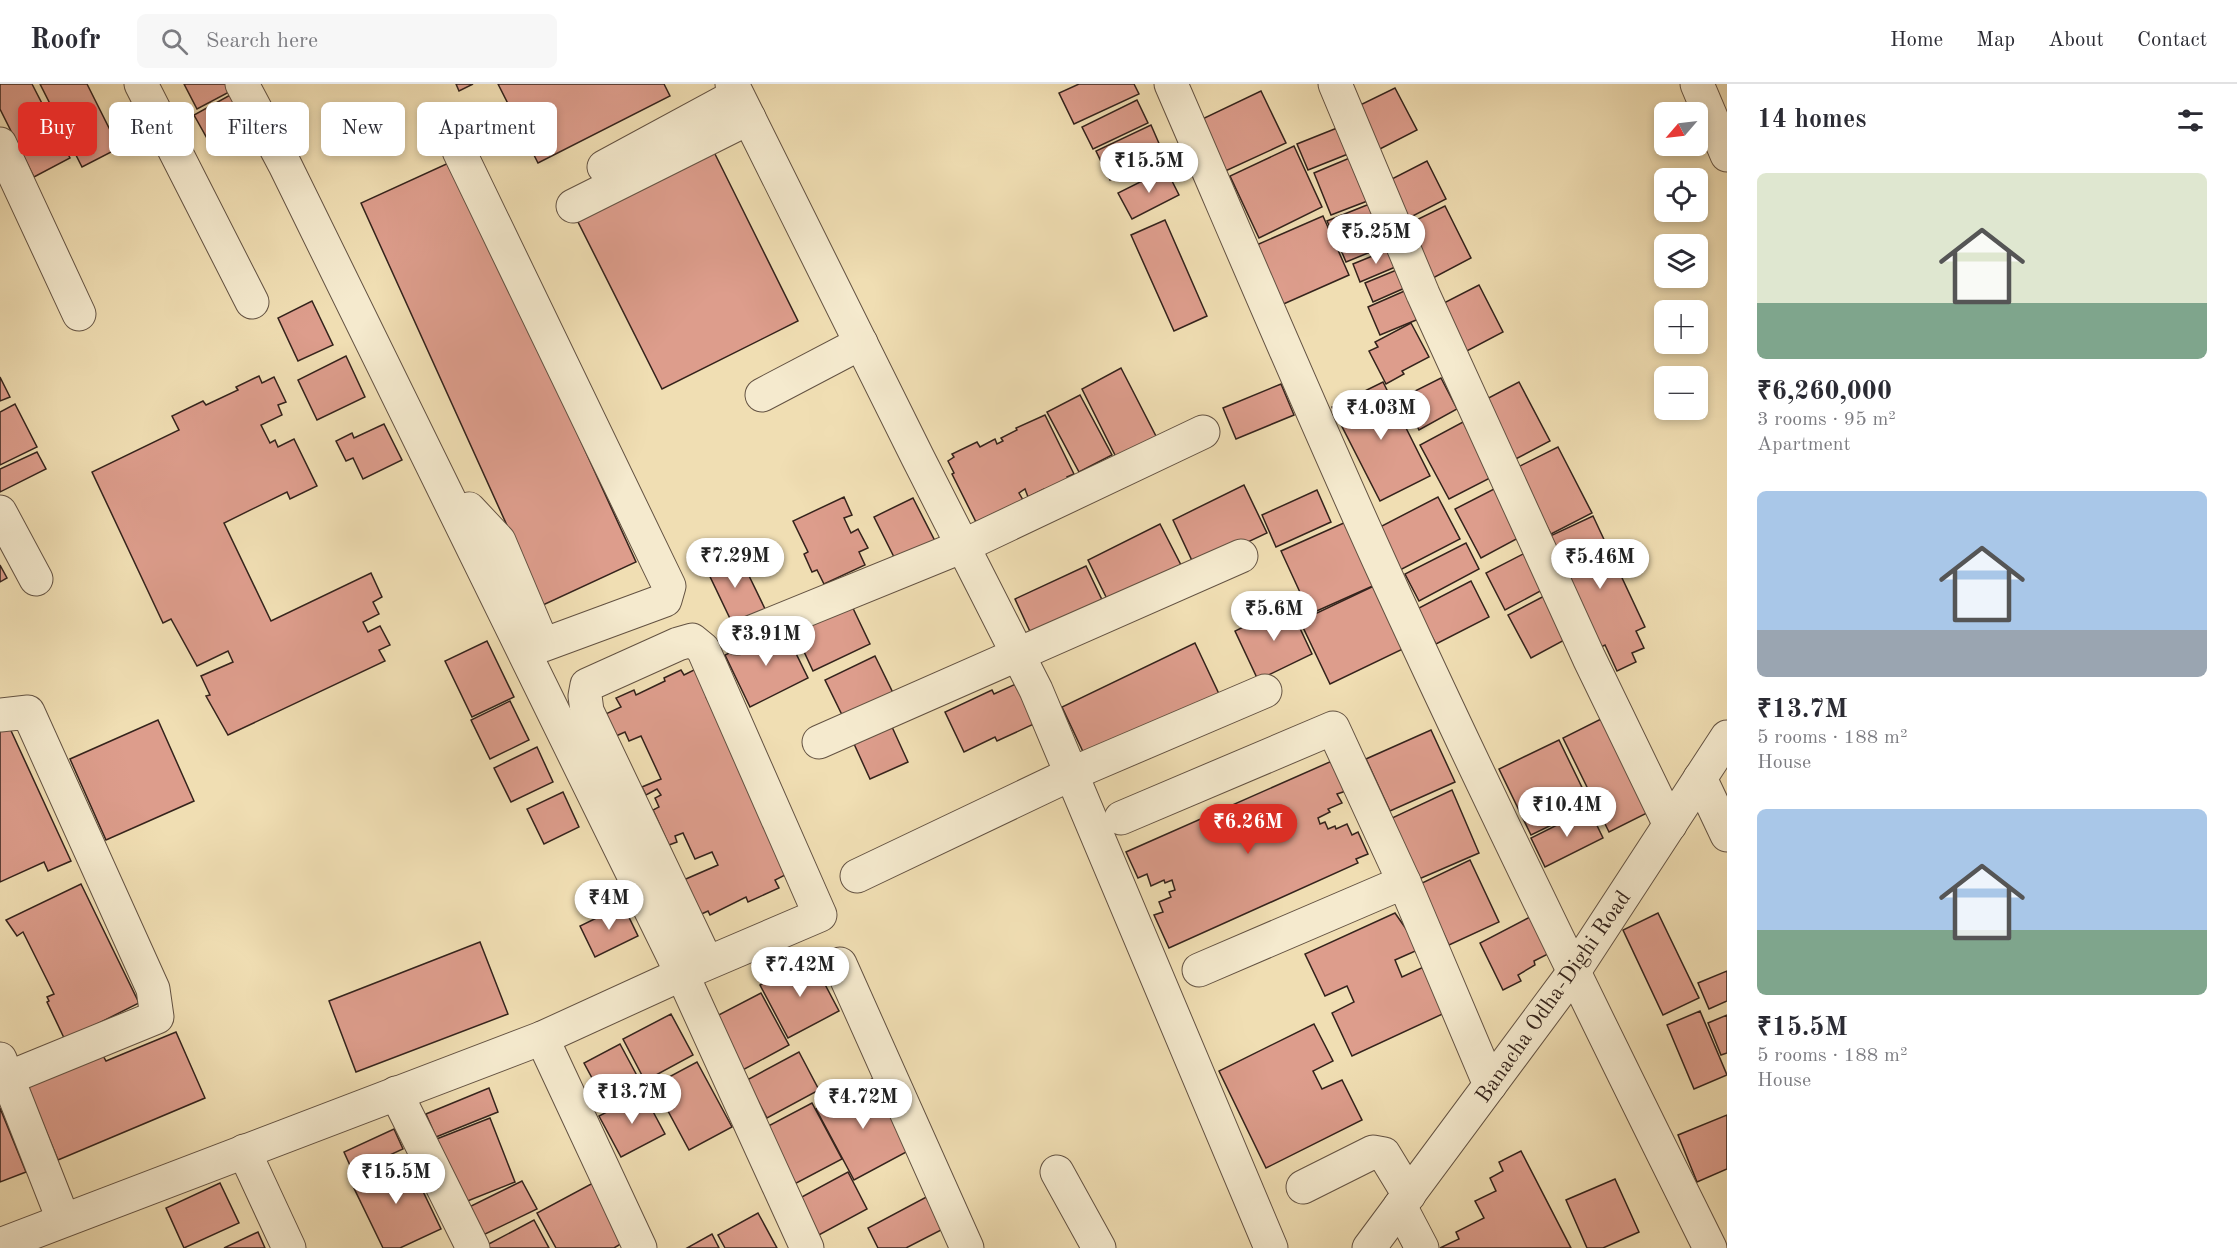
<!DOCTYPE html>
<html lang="en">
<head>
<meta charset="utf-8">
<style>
  body { margin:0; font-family:"Old Standard TT",serif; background:#f7f7f7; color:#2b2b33; height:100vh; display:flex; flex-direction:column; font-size:22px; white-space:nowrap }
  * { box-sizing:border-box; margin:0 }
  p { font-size:20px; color:#7c7c81 }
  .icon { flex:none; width:33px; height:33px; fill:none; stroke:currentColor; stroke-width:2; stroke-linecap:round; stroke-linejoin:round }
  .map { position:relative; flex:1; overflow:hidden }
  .panel { display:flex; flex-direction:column; background:#fff; width:510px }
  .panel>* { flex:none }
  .banner { position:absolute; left:18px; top:18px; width:570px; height:54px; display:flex; gap:12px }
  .needle { width:39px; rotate:242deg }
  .controls { position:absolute; left:1654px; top:18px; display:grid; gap:12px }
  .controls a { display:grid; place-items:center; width:54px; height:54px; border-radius:9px; background:#fff; box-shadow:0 3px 9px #0003; font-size:30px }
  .price { position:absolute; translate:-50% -51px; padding:0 14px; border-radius:21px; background:#fff; color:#222; font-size:20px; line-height:39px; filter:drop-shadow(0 2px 3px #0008) }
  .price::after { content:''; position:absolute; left:50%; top:36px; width:18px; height:14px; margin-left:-9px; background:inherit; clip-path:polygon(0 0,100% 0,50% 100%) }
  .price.active { background:#d93025; color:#fff }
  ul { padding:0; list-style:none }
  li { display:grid; align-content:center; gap:12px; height:318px; padding:0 30px }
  li span { display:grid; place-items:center; height:186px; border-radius:9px; color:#555 }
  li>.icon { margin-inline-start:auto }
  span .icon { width:108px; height:108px; fill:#fffc; stroke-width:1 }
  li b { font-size:26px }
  h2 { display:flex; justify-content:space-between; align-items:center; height:72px; padding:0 30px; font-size:26px }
  .tag { padding:0 21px; border-radius:9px; background:#fff; box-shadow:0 3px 9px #0003; font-size:21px; line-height:54px }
  .tag.active { background:#d93025; color:#fff }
  header { display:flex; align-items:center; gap:36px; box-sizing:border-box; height:84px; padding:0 30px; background:#fff; border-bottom:2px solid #e1e1e2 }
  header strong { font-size:28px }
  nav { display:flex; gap:33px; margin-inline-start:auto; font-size:21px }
  .search { width:420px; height:54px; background:#f7f7f7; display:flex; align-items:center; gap:15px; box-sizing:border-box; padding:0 21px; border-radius:9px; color:#7c7c81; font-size:22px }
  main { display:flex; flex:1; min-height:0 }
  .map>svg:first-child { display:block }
</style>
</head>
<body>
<header>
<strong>Roofr</strong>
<div class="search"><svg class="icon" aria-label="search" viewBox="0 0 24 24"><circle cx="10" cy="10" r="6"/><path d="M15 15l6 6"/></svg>Search here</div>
<nav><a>Home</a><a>Map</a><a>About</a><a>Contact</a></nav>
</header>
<main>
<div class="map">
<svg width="1727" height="1164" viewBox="0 0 1727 1164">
  <rect width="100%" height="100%" fill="#f0deb3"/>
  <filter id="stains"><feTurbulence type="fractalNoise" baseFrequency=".00333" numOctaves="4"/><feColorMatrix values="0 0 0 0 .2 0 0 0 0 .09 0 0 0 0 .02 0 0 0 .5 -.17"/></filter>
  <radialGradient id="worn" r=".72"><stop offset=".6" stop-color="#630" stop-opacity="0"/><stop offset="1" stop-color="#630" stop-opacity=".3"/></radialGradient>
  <g fill="#dd9d8c" stroke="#34231c" stroke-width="1.5">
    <path d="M 0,0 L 32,0 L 70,74 L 34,93 L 0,25 Z"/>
    <path d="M 40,0 L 87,0 L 119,64 L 82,83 Z"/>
    <path d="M 184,0 L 230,0 L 233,6 L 197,25 Z"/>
    <path d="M 456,0 L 473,0 L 459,7 Z"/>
    <path d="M 498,0 L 664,0 L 670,12 L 538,79 Z"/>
    <path d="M 1079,0 L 1134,0 L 1139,10 L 1074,40 L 1059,9 Z"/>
    <path d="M 1395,4 L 1417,46 L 1378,66 L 1356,23 Z"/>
    <path d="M 1261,7 L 1286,59 L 1221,89 L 1196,38 Z"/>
    <path d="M 232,10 L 251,45 L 213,65 L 194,31 Z"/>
    <path d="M 1137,16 L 1148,39 L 1093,65 L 1082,43 Z"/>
    <path d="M 1151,41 L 1164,71 L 1110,96 L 1096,67 Z"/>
    <path d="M 1337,44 L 1348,70 L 1308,86 L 1297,60 Z"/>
    <path d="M 1294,62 L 1322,123 L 1259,154 L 1230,92 Z"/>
    <path d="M 712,64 L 798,237 L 662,305 L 575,132 Z"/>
    <path d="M 1352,73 L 1370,116 L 1331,131 L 1314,89 Z"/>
    <path d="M 453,77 L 636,478 L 543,521 L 361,119 Z"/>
    <path d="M 1427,77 L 1446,115 L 1403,137 L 1384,99 Z"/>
    <path d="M 1166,85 L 1179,111 L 1132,135 L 1118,109 Z"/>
    <path d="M 1372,119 L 1379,138 L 1336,156 L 1327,137 Z"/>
    <path d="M 1445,122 L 1471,174 L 1433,194 L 1406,141 Z"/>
    <path d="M 1323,132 L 1349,191 L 1279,222 L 1252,163 Z"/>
    <path d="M 1165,136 L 1207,232 L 1174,247 L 1131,151 Z"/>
    <path d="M 1383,141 L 1390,160 L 1346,178 L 1338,159 Z"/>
    <path d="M 1392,164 L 1400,181 L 1360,198 L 1353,180 Z"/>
    <path d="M 1399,185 L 1407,203 L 1373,218 L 1365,199 Z"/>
    <path d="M 1479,201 L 1503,248 L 1463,269 L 1438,222 Z"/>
    <path d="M 1409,205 L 1421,234 L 1380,251 L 1368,223 Z"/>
    <path d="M 312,217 L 333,261 L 298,277 L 278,234 Z"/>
    <path d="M 1411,239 L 1429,273 L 1402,287 L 1404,290 L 1386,300 L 1369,267 L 1378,263 L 1375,258 Z"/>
    <path d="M 346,272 L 365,313 L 317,336 L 298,296 Z"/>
    <path d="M 1121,284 L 1159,358 L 1119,379 L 1082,305 Z"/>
    <path d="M 259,292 L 262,299 L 274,293 L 286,318 L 278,321 L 282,331 L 261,341 L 270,359 L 275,356 L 278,363 L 294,355 L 317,402 L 290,415 L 287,408 L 224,439 L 271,537 L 371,489 L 382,513 L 373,518 L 379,530 L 363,538 L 368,548 L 380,542 L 390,561 L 379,566 L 385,577 L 228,651 L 206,612 L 210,611 L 201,592 L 233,578 L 228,567 L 197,582 L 171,535 L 163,539 L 92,388 L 179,346 L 172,332 L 203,317 L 206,321 L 238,306 L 236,303 Z"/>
    <path d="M 0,293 L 10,313 L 0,317 Z"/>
    <path d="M 1441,294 L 1457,325 L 1419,346 L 1403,313 Z"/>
    <path d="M 1383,298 L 1430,392 L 1380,417 L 1332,323 Z"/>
    <path d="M 1519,298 L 1550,357 L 1508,379 L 1477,320 Z"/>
    <path d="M 1281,300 L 1294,331 L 1236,355 L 1223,324 Z"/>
    <path d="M 1080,311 L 1112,371 L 1079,388 L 1047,328 Z"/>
    <path d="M 15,320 L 37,363 L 0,381 L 0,328 Z"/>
    <path d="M 1045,331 L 1074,390 L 1067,393 L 1070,400 L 1047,412 L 1044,405 L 1028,413 L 1025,405 L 1019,409 L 1023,416 L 976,438 L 952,390 L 954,389 L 948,377 L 954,373 L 952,370 L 977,358 L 980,363 L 995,355 L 997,360 L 1003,357 L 1001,354 L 1017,346 L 1016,344 Z"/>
    <path d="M 1463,338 L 1492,393 L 1449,415 L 1420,361 Z"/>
    <path d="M 384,340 L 402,376 L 363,395 L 353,374 L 346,377 L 336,357 L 352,349 L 354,354 Z"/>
    <path d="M 1558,363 L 1592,429 L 1551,450 L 1516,384 Z"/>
    <path d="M 37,368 L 46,385 L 0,408 L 0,385 Z"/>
    <path d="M 1244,401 L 1267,449 L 1195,483 L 1173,436 Z"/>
    <path d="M 1496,404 L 1522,452 L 1481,474 L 1455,425 Z"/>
    <path d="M 1317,406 L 1331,438 L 1276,463 L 1262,431 Z"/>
    <path d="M 844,413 L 852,431 L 844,434 L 851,449 L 858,445 L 868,464 L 859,468 L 865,481 L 824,500 L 817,486 L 812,488 L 804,470 L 808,468 L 793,437 Z"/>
    <path d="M 1438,413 L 1460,455 L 1400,486 L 1378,444 Z"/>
    <path d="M 913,414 L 937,461 L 898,481 L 874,433 Z"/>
    <path d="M 1593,432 L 1645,543 L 1636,547 L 1644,564 L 1632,569 L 1636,578 L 1617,587 L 1605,561 L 1599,564 L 1548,453 Z"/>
    <path d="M 1346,438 L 1375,501 L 1310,530 L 1281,467 Z"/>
    <path d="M 1160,440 L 1182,483 L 1109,519 L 1088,476 Z"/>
    <path d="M 1466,459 L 1479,485 L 1419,517 L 1405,490 Z"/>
    <path d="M 736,465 L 767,529 L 735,545 L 704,480 Z"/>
    <path d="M 1527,468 L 1546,504 L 1505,526 L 1486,489 Z"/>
    <path d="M 0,481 L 7,494 L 0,498 Z"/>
    <path d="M 1086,482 L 1104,520 L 1033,554 L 1015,515 Z"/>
    <path d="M 1471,497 L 1489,533 L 1436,560 L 1417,525 Z"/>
    <path d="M 1378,500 L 1407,563 L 1330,600 L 1300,537 Z"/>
    <path d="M 1548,510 L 1570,553 L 1531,574 L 1508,531 Z"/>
    <path d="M 850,518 L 870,560 L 813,587 L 793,544 Z"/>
    <path d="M 1289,521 L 1312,570 L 1258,596 L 1235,547 Z"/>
    <path d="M 783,543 L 808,594 L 750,623 L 725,571 Z"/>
    <path d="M 487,557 L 514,613 L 472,633 L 445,577 Z"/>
    <path d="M 1195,559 L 1219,610 L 1086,674 L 1062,623 Z"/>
    <path d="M 875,572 L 896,615 L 846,639 L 825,596 Z"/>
    <path d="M 700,583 L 712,611 L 706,613 L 795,786 L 775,796 L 779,804 L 748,818 L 746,813 L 710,831 L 708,827 L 695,833 L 679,798 L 718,781 L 712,768 L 695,775 L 683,749 L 675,752 L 677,758 L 669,761 L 653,726 L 659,723 L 655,714 L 661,711 L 657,705 L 646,711 L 642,703 L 661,695 L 641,652 L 629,657 L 625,648 L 607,656 L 597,634 L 621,623 L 616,614 L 634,606 L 636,611 L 665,597 L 664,594 L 681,586 L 684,591 Z"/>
    <path d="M 1018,599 L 1036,639 L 997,657 L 995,653 L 964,668 L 945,628 L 992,606 L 994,610 Z"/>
    <path d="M 510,617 L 529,656 L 490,675 L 471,636 Z"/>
    <path d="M 887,632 L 908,678 L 870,695 L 849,649 Z"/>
    <path d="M 1603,634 L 1649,728 L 1609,748 L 1563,654 Z"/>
    <path d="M 158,636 L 194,717 L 106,756 L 70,675 Z"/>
    <path d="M 7,638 L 71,777 L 48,787 L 44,778 L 0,798 L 0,641 Z"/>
    <path d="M 1431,646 L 1455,698 L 1390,727 L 1366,675 Z"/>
    <path d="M 1559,656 L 1591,722 L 1531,751 L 1499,685 Z"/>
    <path d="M 537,663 L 553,698 L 511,718 L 494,684 Z"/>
    <path d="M 1332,677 L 1346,707 L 1337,710 L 1342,719 L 1328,725 L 1330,728 L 1318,734 L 1320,740 L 1325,738 L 1328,745 L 1335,742 L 1336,745 L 1347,740 L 1352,751 L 1358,748 L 1368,770 L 1356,775 L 1358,779 L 1169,864 L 1154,831 L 1163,828 L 1159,818 L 1171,813 L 1169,808 L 1175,806 L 1172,796 L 1165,799 L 1164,796 L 1151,802 L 1147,790 L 1138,794 L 1126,768 Z"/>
    <path d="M 1452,706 L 1479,769 L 1419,795 L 1392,734 Z"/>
    <path d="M 563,708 L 579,743 L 544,760 L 527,725 Z"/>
    <path d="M 1589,725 L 1603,754 L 1545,783 L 1531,754 Z"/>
    <path d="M 1470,776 L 1499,838 L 1449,861 L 1420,800 Z"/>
    <path d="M 81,800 L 139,919 L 65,956 L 47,918 L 49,917 L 47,913 L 54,910 L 23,848 L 17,852 L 6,836 Z"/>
    <path d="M 623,821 L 638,852 L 595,873 L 580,842 Z"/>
    <path d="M 1395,829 L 1420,865 L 1395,876 L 1402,893 L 1428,881 L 1449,927 L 1352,972 L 1332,929 L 1354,918 L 1347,902 L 1325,912 L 1305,870 Z"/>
    <path d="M 1658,829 L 1699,914 L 1663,931 L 1623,846 Z"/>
    <path d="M 1530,833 L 1548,870 L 1534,877 L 1535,881 L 1518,891 L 1521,897 L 1503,906 L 1480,859 Z"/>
    <path d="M 480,858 L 508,930 L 356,988 L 329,917 Z"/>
    <path d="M 811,874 L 839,927 L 788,954 L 760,901 Z"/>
    <path d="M 1727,887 L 1727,917 L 1709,925 L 1698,899 Z"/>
    <path d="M 761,909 L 789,961 L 739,988 L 711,935 Z"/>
    <path d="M 1700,927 L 1727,991 L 1694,1005 L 1667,941 Z"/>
    <path d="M 671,930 L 693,971 L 645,997 L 623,955 Z"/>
    <path d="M 1727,931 L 1727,969 L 1721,971 L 1708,939 Z"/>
    <path d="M 1314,940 L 1333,977 L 1313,987 L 1322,1005 L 1342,996 L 1362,1036 L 1266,1084 L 1219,987 Z"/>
    <path d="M 176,948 L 205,1014 L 58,1076 L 27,1001 L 102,970 L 106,977 Z"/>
    <path d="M 620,960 L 642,1001 L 606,1020 L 584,979 Z"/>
    <path d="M 799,968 L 819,1006 L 767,1034 L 747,996 Z"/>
    <path d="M 697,978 L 732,1043 L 689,1066 L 654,1001 Z"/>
    <path d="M 872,995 L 910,1066 L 854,1096 L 816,1025 Z"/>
    <path d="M 489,1004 L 498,1028 L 436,1053 L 426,1030 Z"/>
    <path d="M 643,1009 L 665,1050 L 621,1073 L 599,1032 Z"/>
    <path d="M 812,1019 L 842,1075 L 785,1105 L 755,1049 Z"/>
    <path d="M 0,1024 L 26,1088 L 0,1098 Z"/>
    <path d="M 1727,1031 L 1727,1085 L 1697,1098 L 1678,1051 Z"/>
    <path d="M 490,1034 L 515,1098 L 455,1122 L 429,1058 Z"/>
    <path d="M 394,1045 L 403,1065 L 353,1088 L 344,1068 Z"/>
    <path d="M 1521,1067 L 1571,1164 L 1440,1164 L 1459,1155 L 1456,1148 L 1484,1134 L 1475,1117 L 1496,1107 L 1490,1094 L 1503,1087 L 1499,1078 Z"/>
    <path d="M 406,1072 L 441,1145 L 400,1164 L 383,1164 L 351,1098 Z"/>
    <path d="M 848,1088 L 867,1125 L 817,1152 L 798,1115 Z"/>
    <path d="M 1615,1095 L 1639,1148 L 1603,1164 L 1587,1164 L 1566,1116 Z"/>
    <path d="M 522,1097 L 537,1125 L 479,1153 L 465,1125 Z"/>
    <path d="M 220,1099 L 239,1139 L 184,1164 L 166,1124 Z"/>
    <path d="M 593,1099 L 624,1158 L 614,1164 L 556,1164 L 537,1129 Z"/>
    <path d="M 932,1110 L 949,1142 L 906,1164 L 878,1164 L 868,1144 Z"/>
    <path d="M 758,1129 L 777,1164 L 725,1164 L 718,1151 Z"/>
    <path d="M 534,1136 L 549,1164 L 487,1164 L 485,1162 Z"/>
    <path d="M 258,1148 L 265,1164 L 224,1164 Z"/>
    <path d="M 712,1150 L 719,1164 L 687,1164 Z"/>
  </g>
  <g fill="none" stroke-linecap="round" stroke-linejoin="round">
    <defs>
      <g id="minor">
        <path d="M 141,0 L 252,218"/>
        <path d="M 242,0 L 285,81 L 682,890 L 807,1164"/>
        <path d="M 732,0 L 918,374 L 1036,606 L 1271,1164"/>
        <path d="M 1171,0 C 1242,164 1311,328 1385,490 C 1489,717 1599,941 1710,1164"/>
        <path d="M 1335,0 L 1423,210 L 1589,574 L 1670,741"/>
        <path d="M 1697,0 L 1727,71"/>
        <path d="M 0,60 L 79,230"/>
        <path d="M 604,83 L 737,11"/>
        <path d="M 573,122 L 749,34"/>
        <path d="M 762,311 L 861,259"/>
        <path d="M 0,428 L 36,495"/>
        <path d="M 457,429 L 469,425 L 499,457 L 543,561 L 665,516 L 669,502 L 459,67"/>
        <path d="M 737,554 L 963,462 L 1203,348"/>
        <path d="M 0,631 L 28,628 L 153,905 L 157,933 L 8,994"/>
        <path d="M 819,658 L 1241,472"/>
        <path d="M 1700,694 L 1727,751"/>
        <path d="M 1121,734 L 1333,644 L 1404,798"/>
        <path d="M 857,792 L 1071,690 L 1265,607"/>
        <path d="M 840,880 L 967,1164"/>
        <path d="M 1199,886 L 1404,798 L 1490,1001"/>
        <path d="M 542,954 L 640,1164"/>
        <path d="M 0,975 L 63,1135"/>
        <path d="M 396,1009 L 473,1164"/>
        <path d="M 244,1067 L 289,1164"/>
        <path d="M 1057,1088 L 1099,1164"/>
        <path d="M 1303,1103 L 1373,1068 L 1384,1070 L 1409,1111"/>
        <path d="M 1400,1122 L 1422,1164"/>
        <path d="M 0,1161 L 542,954 L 682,890 L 820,831 L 703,565 L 692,556 L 678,560 L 587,601 L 585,612 L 587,627 L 707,879"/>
        <path d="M 1369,1164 L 1573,889 L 1727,653"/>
      </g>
    </defs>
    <use href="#minor" stroke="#635242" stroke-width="35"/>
    <use href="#minor" stroke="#f5eace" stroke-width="33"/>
  </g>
  <g text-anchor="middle" stroke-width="6" stroke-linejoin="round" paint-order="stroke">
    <g font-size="22" fill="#34231c" stroke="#f5eace">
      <text transform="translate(1552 912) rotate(-55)" y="8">Banacha Odha-Dighi Road</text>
    </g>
  </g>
  <rect width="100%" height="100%" filter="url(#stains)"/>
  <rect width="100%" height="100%" fill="url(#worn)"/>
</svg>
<div class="controls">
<a><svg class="needle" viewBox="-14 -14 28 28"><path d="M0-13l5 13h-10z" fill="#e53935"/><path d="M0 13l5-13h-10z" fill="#7c7c81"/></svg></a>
<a><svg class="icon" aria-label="locate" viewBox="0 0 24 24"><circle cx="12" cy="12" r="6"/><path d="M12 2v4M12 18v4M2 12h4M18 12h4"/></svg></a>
<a><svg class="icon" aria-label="layers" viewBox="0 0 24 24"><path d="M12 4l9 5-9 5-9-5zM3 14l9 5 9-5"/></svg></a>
<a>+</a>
<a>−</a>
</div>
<b class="price" style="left:1149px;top:110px">₹15.5M</b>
<b class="price" style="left:1376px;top:181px">₹5.25M</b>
<b class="price" style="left:1381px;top:357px">₹4.03M</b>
<b class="price" style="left:735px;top:505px">₹7.29M</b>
<b class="price" style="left:1600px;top:506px">₹5.46M</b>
<b class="price" style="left:1274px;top:558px">₹5.6M</b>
<b class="price" style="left:766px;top:583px">₹3.91M</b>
<b class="price" style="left:1567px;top:754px">₹10.4M</b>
<b class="price active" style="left:1248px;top:771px">₹6.26M</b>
<b class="price" style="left:609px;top:847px">₹4M</b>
<b class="price" style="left:800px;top:914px">₹7.42M</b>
<b class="price" style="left:632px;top:1041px">₹13.7M</b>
<b class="price" style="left:863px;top:1046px">₹4.72M</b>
<b class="price" style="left:396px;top:1121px">₹15.5M</b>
<div class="banner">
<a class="tag active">Buy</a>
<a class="tag">Rent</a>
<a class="tag">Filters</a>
<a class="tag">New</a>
<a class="tag">Apartment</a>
</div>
</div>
<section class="panel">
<h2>14 homes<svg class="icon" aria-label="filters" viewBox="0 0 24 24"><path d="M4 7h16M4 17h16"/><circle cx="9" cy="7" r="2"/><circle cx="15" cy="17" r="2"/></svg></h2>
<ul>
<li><span style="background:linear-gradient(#dfe7d0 70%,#7fa58c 0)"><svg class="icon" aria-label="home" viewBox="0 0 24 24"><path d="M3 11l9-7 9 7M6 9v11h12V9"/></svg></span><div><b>₹6,260,000</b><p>3 rooms · 95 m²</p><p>Apartment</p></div></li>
<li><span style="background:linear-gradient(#a9c7e8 75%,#9aa5b1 0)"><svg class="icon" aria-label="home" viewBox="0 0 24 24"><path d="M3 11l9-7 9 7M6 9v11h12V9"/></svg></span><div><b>₹13.7M</b><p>5 rooms · 188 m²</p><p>House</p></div></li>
<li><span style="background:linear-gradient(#a9c7e8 65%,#7fa58c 0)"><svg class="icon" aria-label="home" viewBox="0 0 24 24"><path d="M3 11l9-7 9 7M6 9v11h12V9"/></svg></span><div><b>₹15.5M</b><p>5 rooms · 188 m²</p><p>House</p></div></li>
</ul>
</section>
</main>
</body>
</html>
